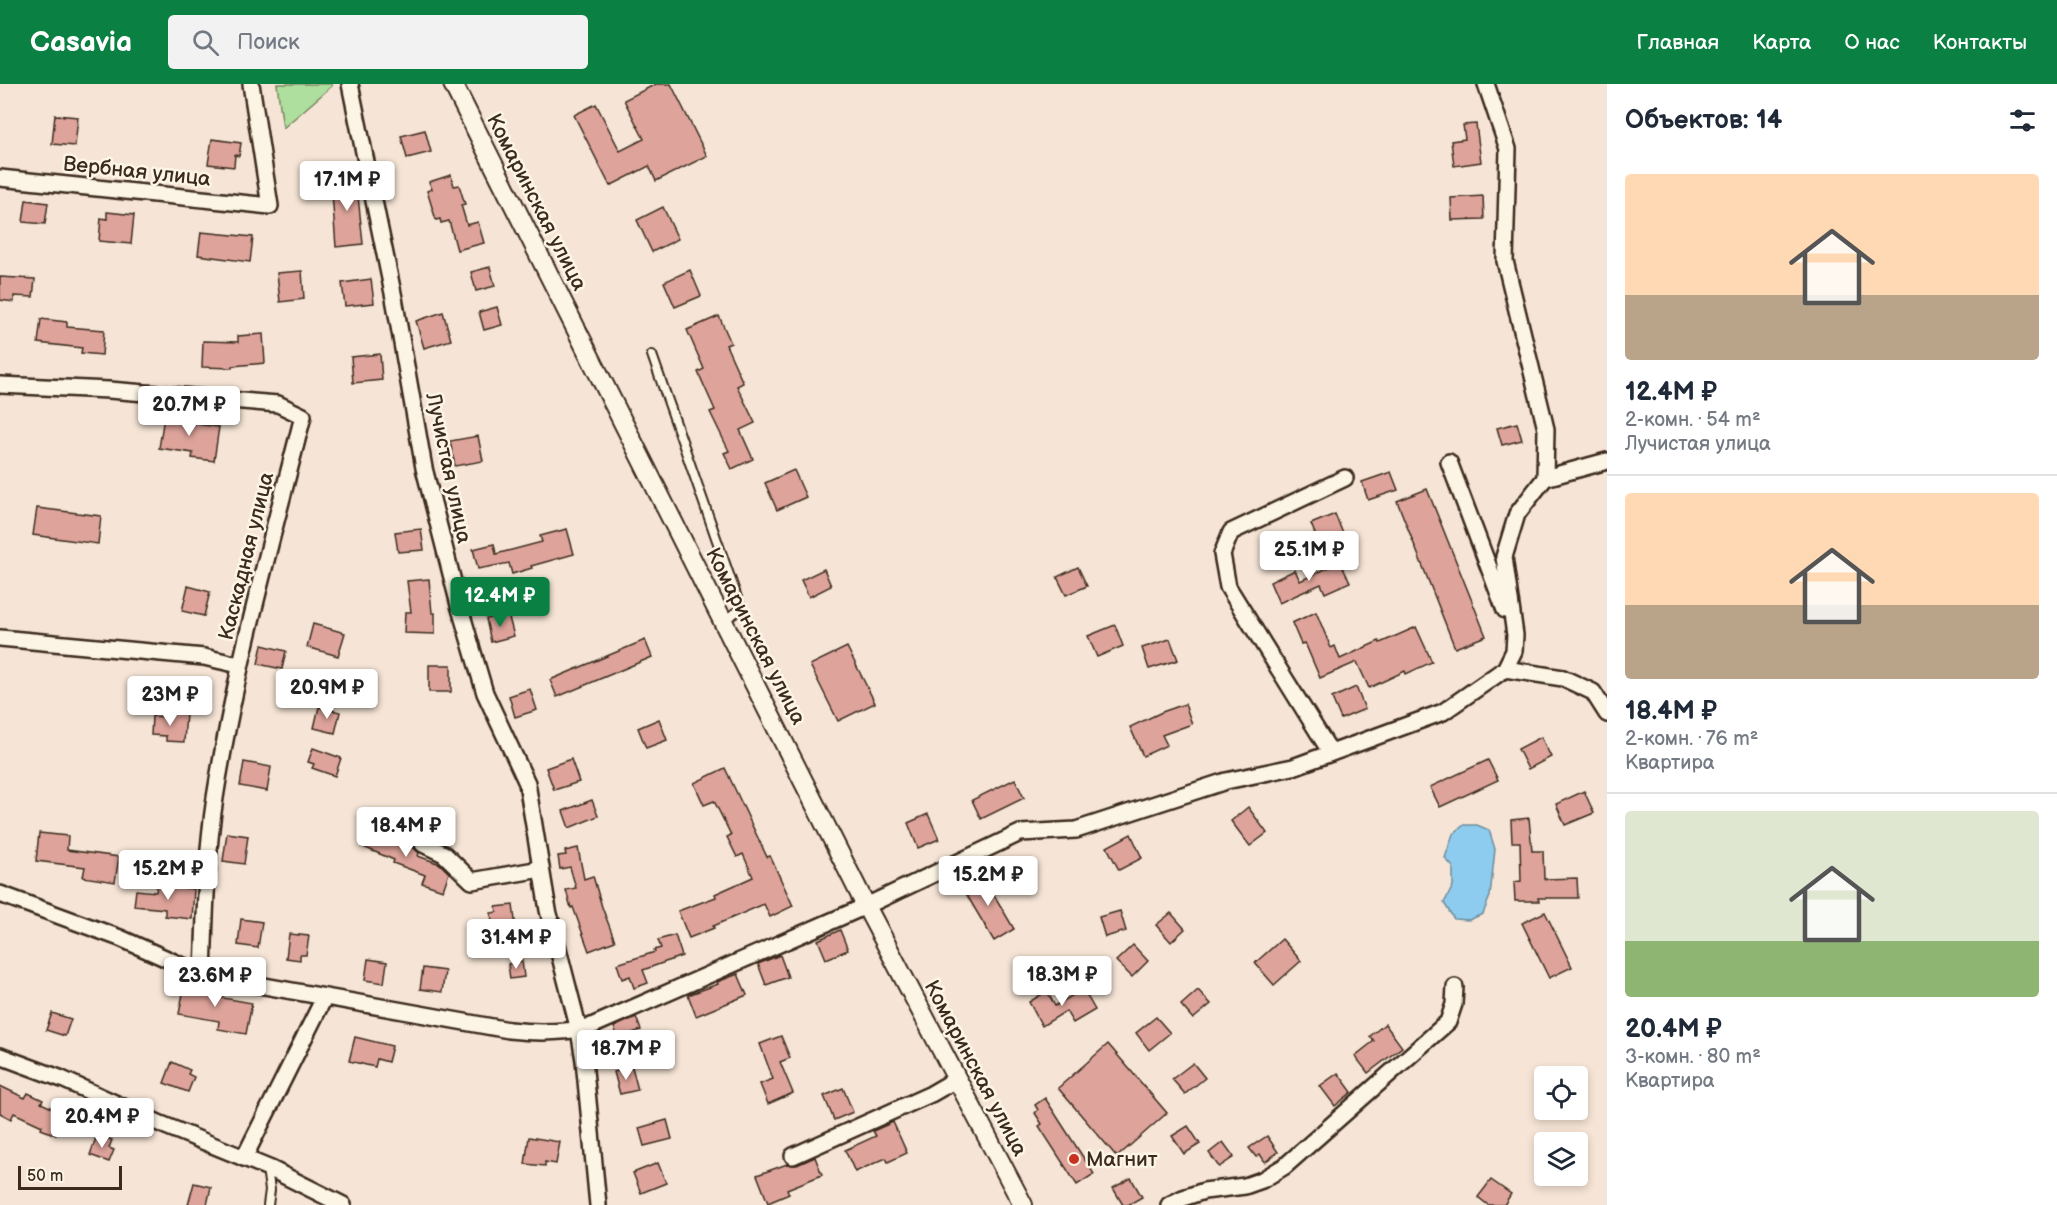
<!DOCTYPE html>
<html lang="ru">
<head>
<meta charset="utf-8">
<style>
  body { margin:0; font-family:"Balsamiq Sans",sans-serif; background:#f2f2f3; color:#1f2937; height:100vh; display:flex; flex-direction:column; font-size:22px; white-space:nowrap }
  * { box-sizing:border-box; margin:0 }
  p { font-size:20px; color:#747a83 }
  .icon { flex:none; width:33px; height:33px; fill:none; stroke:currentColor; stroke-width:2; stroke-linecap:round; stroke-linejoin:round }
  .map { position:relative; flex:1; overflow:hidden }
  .sheet { display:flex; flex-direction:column; background:#fff; width:450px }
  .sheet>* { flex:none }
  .buttons { position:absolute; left:1534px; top:982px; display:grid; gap:12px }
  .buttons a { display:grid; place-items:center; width:54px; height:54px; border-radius:6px; background:#fff; box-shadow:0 3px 9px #0003; font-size:30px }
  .scale { position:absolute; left:18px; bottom:15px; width:104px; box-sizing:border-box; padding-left:6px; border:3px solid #3b2a1e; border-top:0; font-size:16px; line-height:21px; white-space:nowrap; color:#3b2a1e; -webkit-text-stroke:4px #fcf5e5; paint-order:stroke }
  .price { position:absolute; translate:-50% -51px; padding:0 14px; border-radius:6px; background:#fff; color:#222; font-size:20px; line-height:39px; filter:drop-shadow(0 2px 3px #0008) }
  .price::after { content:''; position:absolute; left:50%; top:36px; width:18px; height:14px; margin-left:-9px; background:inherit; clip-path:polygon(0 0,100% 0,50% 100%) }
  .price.active { background:#0b8043; color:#fff }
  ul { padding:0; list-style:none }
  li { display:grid; align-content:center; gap:12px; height:318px; padding:0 18px }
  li+li { border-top:2px solid #e0e1e3 }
  li span { display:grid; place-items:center; height:186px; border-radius:6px; color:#555 }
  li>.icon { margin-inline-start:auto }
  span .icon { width:108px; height:108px; fill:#fffc; stroke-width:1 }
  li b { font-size:26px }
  h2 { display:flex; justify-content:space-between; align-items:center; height:72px; padding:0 18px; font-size:26px }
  header { display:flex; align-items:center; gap:36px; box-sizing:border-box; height:84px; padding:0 30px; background:#0b8043; color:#fff }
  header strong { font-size:28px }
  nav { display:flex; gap:33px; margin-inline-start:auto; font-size:21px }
  .search { width:420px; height:54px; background:#f2f2f3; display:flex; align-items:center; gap:15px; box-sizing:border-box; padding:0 21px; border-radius:6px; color:#747a83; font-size:22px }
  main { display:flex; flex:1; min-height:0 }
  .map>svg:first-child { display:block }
</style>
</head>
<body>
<header>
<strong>Casavia</strong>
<div class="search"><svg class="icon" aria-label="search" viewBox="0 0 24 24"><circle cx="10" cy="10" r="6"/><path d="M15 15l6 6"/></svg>Поиск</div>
<nav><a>Главная</a><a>Карта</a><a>О нас</a><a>Контакты</a></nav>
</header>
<main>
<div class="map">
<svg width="1607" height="1121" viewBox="0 0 1607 1121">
  <rect width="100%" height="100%" fill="#f6e5d6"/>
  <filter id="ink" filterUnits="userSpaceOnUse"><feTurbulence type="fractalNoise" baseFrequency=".0167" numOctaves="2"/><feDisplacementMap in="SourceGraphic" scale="12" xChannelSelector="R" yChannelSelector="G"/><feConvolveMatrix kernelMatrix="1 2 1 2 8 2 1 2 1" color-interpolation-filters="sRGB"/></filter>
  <g filter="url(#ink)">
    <path fill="#afdf9f" stroke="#75845e" stroke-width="1.5" d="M 277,0 L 332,0 L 332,2 L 283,44 Z"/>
    <path fill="#8eccef" stroke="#6d8b9b" stroke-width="1.5" d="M 1464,741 L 1477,741 L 1489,746 L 1495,765 L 1490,812 L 1483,830 L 1469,836 L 1454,835 L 1444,819 L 1453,802 L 1453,783 L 1445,774 L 1453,750 Z"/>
    <g fill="#dea49b" stroke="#3b2a1e" stroke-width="1.5">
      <path d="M 656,0 L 671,0 L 707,72 L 656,97 L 649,82 L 610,102 L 574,31 L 596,20 L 620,67 L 644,55 L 624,16 Z"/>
      <path d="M 55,31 L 78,33 L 75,62 L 52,60 Z"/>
      <path d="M 1476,40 L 1481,78 L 1454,82 L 1451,57 L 1465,55 L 1463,41 Z"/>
      <path d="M 425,46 L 431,68 L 407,74 L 401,52 Z"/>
      <path d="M 212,55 L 241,59 L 239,72 L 235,71 L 234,83 L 208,80 Z"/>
      <path d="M 451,91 L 454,102 L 459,101 L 465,120 L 461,121 L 467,141 L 478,138 L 484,159 L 457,166 L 449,137 L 441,139 L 440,135 L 436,136 L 427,107 L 432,105 L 429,98 Z"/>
      <path d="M 356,93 L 363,160 L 336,163 L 331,95 Z"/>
      <path d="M 1483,112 L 1484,135 L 1452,136 L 1451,114 Z"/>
      <path d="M 26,116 L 48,119 L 45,140 L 23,138 Z"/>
      <path d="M 663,123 L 678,155 L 652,168 L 637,136 Z"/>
      <path d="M 107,128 L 134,131 L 131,160 L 99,157 L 101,134 L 107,135 Z"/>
      <path d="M 201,148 L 253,153 L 250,178 L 198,171 Z"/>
      <path d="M 490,183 L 495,202 L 476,207 L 471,188 Z"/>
      <path d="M 690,186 L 701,212 L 675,223 L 664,198 Z"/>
      <path d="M 302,187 L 304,215 L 280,218 L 277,189 Z"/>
      <path d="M 0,193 L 35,195 L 33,213 L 14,212 L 14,218 L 0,216 Z"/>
      <path d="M 371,195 L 374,219 L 345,222 L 342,199 Z"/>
      <path d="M 497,223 L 502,241 L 484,246 L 479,228 Z"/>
      <path d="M 443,228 L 451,256 L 424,264 L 416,237 Z"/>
      <path d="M 719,232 L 731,259 L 726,261 L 743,299 L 737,302 L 755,339 L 740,346 L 753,375 L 732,385 L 724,369 L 729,367 L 710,328 L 715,326 L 698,288 L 704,285 L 687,246 Z"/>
      <path d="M 41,235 L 67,238 L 67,243 L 104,246 L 102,271 L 81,269 L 82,264 L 38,259 Z"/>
      <path d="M 263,250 L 265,279 L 232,282 L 232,284 L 202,283 L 203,257 L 238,258 L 238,252 Z"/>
      <path d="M 380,270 L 382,296 L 353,299 L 351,273 Z"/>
      <path d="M 165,327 L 189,331 L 188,339 L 219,343 L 214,377 L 192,374 L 193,369 L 159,364 Z"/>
      <path d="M 1517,339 L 1522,356 L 1502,361 L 1497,344 Z"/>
      <path d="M 478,352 L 483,377 L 455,382 L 450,357 Z"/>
      <path d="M 794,386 L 806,413 L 777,426 L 765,399 Z"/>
      <path d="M 1391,388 L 1398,406 L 1368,416 L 1362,398 Z"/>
      <path d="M 1427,405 L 1486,552 L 1455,564 L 1397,417 Z"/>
      <path d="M 37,424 L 101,432 L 98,460 L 33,451 Z"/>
      <path d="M 1335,430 L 1344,452 L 1320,462 L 1311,440 Z"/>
      <path d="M 421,445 L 424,466 L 398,468 L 395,448 Z"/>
      <path d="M 567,445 L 574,470 L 531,482 L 532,484 L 512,490 L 509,479 L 478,485 L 473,465 L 494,460 L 496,470 L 542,458 L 540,452 Z"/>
      <path d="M 1340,478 L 1350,498 L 1325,509 L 1321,500 L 1279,519 L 1270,498 L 1295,486 L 1300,497 Z"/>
      <path d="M 1078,483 L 1087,502 L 1066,511 L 1057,493 Z"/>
      <path d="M 824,485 L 831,502 L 809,513 L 801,496 Z"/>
      <path d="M 429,495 L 432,529 L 435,529 L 435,550 L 404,549 L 405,528 L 411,528 L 407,497 Z"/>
      <path d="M 188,502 L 210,508 L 204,532 L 182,527 Z"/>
      <path d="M 1316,528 L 1331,564 L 1335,562 L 1340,575 L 1379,557 L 1380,559 L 1416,543 L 1432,578 L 1406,590 L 1405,587 L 1369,604 L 1357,578 L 1320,594 L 1305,559 L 1301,560 L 1292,539 Z"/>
      <path d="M 508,530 L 514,552 L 491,558 L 486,535 Z"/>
      <path d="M 313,540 L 345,549 L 338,572 L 307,563 Z"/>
      <path d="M 1115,541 L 1123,562 L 1097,573 L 1088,552 Z"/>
      <path d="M 1170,555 L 1178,576 L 1149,585 L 1142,564 Z"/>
      <path d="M 645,556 L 652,573 L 557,613 L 550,596 Z"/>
      <path d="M 262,561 L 286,567 L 282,585 L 258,580 Z"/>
      <path d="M 847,563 L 875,619 L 838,637 L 810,581 Z"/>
      <rect x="429" y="581" width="22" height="27"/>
      <path d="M 1356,603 L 1365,625 L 1341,635 L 1332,614 Z"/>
      <path d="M 530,605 L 537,626 L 515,633 L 509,612 Z"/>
      <path d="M 1185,620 L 1192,640 L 1162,651 L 1167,661 L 1143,672 L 1130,643 L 1162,628 Z"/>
      <path d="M 319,623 L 340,628 L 335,649 L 314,644 Z"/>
      <path d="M 168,628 L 186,629 L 184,658 L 166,657 L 166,652 L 151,651 L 152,632 L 168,633 Z"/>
      <path d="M 659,635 L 667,656 L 646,664 L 638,644 Z"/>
      <path d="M 1541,653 L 1551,673 L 1528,685 L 1518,665 Z"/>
      <path d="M 313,664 L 341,674 L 335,692 L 312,684 L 314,680 L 308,678 Z"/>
      <path d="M 571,675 L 579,698 L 554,706 L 546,684 Z"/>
      <path d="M 1488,676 L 1498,696 L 1440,723 L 1430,703 Z"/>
      <path d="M 244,678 L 271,683 L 267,707 L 240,702 Z"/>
      <path d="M 725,684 L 767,773 L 770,772 L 793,822 L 770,833 L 764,820 L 713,842 L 714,844 L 689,854 L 678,827 L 716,813 L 715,810 L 753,793 L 743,770 L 737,773 L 727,753 L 731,751 L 714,717 L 704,721 L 694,699 Z"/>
      <path d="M 1015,695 L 1024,714 L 981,735 L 972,716 Z"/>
      <path d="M 1584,707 L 1594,729 L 1565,741 L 1556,720 Z"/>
      <path d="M 592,716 L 598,732 L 569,744 L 563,727 Z"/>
      <path d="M 1248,723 L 1267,749 L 1250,762 L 1231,737 Z"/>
      <path d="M 928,730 L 939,755 L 918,764 L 908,739 Z"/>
      <path d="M 1529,734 L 1532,767 L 1543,767 L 1544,795 L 1577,794 L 1578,814 L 1538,814 L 1539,817 L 1515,817 L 1514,798 L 1521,797 L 1520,758 L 1512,758 L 1511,736 Z"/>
      <path d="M 369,742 L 390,751 L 389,755 L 415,765 L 419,769 L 418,772 L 440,780 L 449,789 L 443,806 L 422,799 L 425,791 L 393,779 L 394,776 L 361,762 Z"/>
      <path d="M 39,749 L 68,752 L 67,766 L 119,773 L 115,798 L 83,793 L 85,783 L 36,777 Z"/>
      <path d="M 227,749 L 248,752 L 244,780 L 223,777 Z"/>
      <path d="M 1131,750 L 1142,774 L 1119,786 L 1107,763 Z"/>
      <path d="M 578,764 L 584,795 L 593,792 L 602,823 L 615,857 L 589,867 L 573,823 L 571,824 L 566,806 L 576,804 L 570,783 L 560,785 L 558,772 L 566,771 L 565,767 Z"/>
      <path d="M 980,787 L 1014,845 L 994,857 L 965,808 L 969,806 L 964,796 Z"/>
      <path d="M 157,801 L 194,805 L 192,835 L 165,832 L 165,825 L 134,822 L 136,806 L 156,808 Z"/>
      <path d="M 513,821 L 516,844 L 493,846 L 491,829 L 497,828 L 496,823 Z"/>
      <path d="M 1120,827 L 1126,847 L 1105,853 L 1099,833 Z"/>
      <path d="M 1545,828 L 1572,883 L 1549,894 L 1522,839 Z"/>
      <path d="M 1171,829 L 1185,845 L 1171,858 L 1156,841 Z"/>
      <path d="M 241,835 L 262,838 L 258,864 L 238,861 Z"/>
      <path d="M 840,846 L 848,866 L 826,875 L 818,856 Z"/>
      <path d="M 289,850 L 309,852 L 306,871 L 300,871 L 300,876 L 286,874 Z"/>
      <path d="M 675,851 L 682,872 L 643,886 L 648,899 L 634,904 L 630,892 L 622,895 L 617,880 L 655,868 L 654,866 L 661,864 L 658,856 Z"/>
      <path d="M 1282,855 L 1301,877 L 1274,901 L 1255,879 Z"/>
      <path d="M 1133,861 L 1148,877 L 1132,893 L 1116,877 Z"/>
      <path d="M 780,871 L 788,893 L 766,901 L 758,880 Z"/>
      <path d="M 368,875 L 387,878 L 384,899 L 365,896 Z"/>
      <path d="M 522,877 L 524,893 L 510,895 L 508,880 Z"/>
      <path d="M 423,884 L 445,887 L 442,908 L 420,905 Z"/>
      <path d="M 738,890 L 747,911 L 696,932 L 688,911 L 718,900 L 717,898 Z"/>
      <path d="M 185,899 L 214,904 L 212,912 L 252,919 L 246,950 L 218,945 L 219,937 L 179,930 Z"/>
      <path d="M 1083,905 L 1095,926 L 1073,939 L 1066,927 L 1042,942 L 1029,918 L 1047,907 L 1055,922 Z"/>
      <path d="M 1198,906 L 1211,920 L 1193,935 L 1181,921 Z"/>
      <path d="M 52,929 L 71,935 L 65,952 L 46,946 Z"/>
      <path d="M 636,933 L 641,946 L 618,954 L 614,943 Z"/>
      <path d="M 1156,933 L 1170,949 L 1149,966 L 1136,949 Z"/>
      <path d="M 1385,940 L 1402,963 L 1368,989 L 1355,972 L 1374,957 L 1370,952 Z"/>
      <path d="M 781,952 L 790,974 L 780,978 L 793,1009 L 768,1020 L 760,1000 L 773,995 L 760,960 Z"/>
      <path d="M 355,953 L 392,962 L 388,978 L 377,975 L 375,983 L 349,977 Z"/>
      <path d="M 1108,960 L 1167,1029 L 1117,1073 L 1058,1004 Z"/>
      <path d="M 172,978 L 190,986 L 188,990 L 194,993 L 188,1008 L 164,999 Z"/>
      <path d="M 1193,979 L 1205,994 L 1185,1010 L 1172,995 Z"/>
      <path d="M 632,983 L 638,1006 L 620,1010 L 614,988 Z"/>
      <path d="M 1338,989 L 1352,1008 L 1335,1022 L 1320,1002 Z"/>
      <path d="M 0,1002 L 25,1014 L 28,1009 L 43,1016 L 41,1019 L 65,1030 L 56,1051 L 41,1045 L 42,1042 L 14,1029 L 11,1035 L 0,1029 Z"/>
      <path d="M 843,1004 L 853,1028 L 834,1036 L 824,1012 Z"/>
      <path d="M 1045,1014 L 1094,1090 L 1077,1101 L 1039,1042 L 1042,1040 L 1035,1029 L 1038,1026 L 1035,1021 Z"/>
      <path d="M 667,1036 L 672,1055 L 644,1062 L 639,1044 Z"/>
      <path d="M 893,1038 L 907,1069 L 888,1078 L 886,1074 L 855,1088 L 845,1066 L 876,1052 L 873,1047 Z"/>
      <path d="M 1188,1042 L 1200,1060 L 1184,1070 L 1172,1052 Z"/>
      <path d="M 97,1051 L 112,1056 L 109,1064 L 114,1066 L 109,1078 L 90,1071 Z"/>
      <path d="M 1267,1052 L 1278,1068 L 1265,1078 L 1260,1070 L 1256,1073 L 1249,1064 Z"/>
      <path d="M 529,1053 L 560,1058 L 556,1080 L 545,1078 L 545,1082 L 525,1080 Z"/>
      <path d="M 1223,1058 L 1234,1073 L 1219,1083 L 1209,1069 Z"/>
      <path d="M 815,1073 L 822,1091 L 787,1105 L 789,1110 L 768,1119 L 757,1091 L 787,1080 L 797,1081 Z"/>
      <path d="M 658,1079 L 666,1099 L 641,1109 L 633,1089 Z"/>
      <path d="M 1131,1094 L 1142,1113 L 1128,1121 L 1123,1121 L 1113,1104 Z"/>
      <path d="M 1491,1096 L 1511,1110 L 1504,1121 L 1488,1121 L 1478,1113 Z"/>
      <path d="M 194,1099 L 211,1103 L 207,1121 L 188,1121 Z"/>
    </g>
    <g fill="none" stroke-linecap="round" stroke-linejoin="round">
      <defs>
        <g id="service">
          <path d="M 652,271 L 741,525 L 724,536"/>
          <path d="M 267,1084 L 270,1106 L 268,1121"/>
        </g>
        <g id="minor">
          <path d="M 350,0 L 394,214 L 424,384 L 459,521 L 485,609 L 527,699 L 548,826 L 579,946 L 584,976 L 598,1121"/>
          <path d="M 0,94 L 270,122 L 251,0"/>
          <path d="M 0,301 L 109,306 L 278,320 L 303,332 C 271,459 235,585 215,714 C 206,773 205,832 203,891"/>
          <path d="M 1449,378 L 1505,526"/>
          <path d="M 1545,394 L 1607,377"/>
          <path d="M 0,554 L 204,573 L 239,581"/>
          <path d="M 1505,585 L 1563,594 L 1593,608 L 1607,630"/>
          <path d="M 1331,669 L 1228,503 L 1222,470 L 1231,448 L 1345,394"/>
          <path d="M 423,760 L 444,770 L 472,797 L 541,785"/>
          <path d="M 0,810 L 120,854 L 203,891 L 509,946 C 536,949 560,949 587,944 L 866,822 L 1020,749 L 1076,746 L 1226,697 L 1293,683 L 1443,628 L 1505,585 L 1514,567 L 1515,551 L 1504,473 L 1517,430 L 1545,394 L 1546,345 L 1505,177 L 1508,65 L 1486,0"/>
          <path d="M 0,972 L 62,995 L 161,1040 L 271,1085 L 343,1121"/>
          <path d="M 793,1072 L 931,1010 L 957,995"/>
          <path d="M 244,1074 L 324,914"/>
          <path d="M 1169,1121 L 1183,1114 L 1204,1107 L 1245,1102 L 1262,1096 L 1285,1082 L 1448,938 L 1454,920 L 1455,903"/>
        </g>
        <path id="tertiary" d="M 453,0 L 866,822 L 1023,1121"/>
      </defs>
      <use href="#service" stroke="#3b2a1e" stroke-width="12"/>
      <use href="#minor" stroke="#3b2a1e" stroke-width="20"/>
      <use href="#tertiary" stroke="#3b2a1e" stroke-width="22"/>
      <use href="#service" stroke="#fcf5e5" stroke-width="8"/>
      <use href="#minor" stroke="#fcf5e5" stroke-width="15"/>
      <use href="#tertiary" stroke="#fcf5e5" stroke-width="18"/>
    </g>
  </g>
  <circle fill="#c8321e" stroke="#fcf5e5" stroke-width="2" cx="1074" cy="1075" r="6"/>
  <g text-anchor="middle" stroke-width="5" stroke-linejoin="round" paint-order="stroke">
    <g font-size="21" fill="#3b2a1e" stroke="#fcf5e5">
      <text transform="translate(137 87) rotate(6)" y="7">Вербная улица</text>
      <text transform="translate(537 118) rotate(63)" y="7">Комаринская улица</text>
      <text transform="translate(449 384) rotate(78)" y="7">Лучистая улица</text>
      <text transform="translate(246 472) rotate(-76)" y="7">Каскадная улица</text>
      <text transform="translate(756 552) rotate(63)" y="7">Комаринская улица</text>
      <text transform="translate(976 984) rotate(62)" y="7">Комаринская улица</text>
    </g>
    <g font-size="21" fill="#3b2a1e" stroke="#fcf5e5" text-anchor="start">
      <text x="1086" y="1082">Магнит</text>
    </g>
  </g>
</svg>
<div class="buttons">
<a><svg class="icon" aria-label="locate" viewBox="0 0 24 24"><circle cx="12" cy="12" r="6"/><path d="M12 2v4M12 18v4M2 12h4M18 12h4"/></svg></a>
<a><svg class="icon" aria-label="layers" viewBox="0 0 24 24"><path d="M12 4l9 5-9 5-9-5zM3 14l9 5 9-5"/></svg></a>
</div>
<div class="scale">50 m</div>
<b class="price" style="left:347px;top:128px">17.1M ₽</b>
<b class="price" style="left:189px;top:353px">20.7M ₽</b>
<b class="price" style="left:1309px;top:498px">25.1M ₽</b>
<b class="price active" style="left:500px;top:544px">12.4M ₽</b>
<b class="price" style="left:327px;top:636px">20.9M ₽</b>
<b class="price" style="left:170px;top:643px">23M ₽</b>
<b class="price" style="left:406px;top:774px">18.4M ₽</b>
<b class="price" style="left:168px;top:817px">15.2M ₽</b>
<b class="price" style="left:988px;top:823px">15.2M ₽</b>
<b class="price" style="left:516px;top:886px">31.4M ₽</b>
<b class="price" style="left:1062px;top:923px">18.3M ₽</b>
<b class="price" style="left:215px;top:924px">23.6M ₽</b>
<b class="price" style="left:626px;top:997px">18.7M ₽</b>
<b class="price" style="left:102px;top:1065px">20.4M ₽</b>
</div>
<section class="sheet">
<h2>Объектов: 14<svg class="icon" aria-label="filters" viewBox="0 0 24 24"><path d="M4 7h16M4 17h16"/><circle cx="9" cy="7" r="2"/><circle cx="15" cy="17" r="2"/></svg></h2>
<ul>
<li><span style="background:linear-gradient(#ffd9b3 65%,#b9a48a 0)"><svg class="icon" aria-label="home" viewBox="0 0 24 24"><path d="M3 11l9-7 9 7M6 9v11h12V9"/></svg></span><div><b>12.4M ₽</b><p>2-комн. · 54 m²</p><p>Лучистая улица</p></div></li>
<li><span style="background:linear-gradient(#ffd9b3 60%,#b9a48a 0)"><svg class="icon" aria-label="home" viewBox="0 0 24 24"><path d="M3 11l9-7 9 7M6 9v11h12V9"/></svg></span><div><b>18.4M ₽</b><p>2-комн. · 76 m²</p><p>Квартира</p></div></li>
<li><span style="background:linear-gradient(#dfe7d0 70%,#8fb573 0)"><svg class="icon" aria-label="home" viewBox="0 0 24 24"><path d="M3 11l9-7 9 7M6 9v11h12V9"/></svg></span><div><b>20.4M ₽</b><p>3-комн. · 80 m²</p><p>Квартира</p></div></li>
</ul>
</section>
</main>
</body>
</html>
